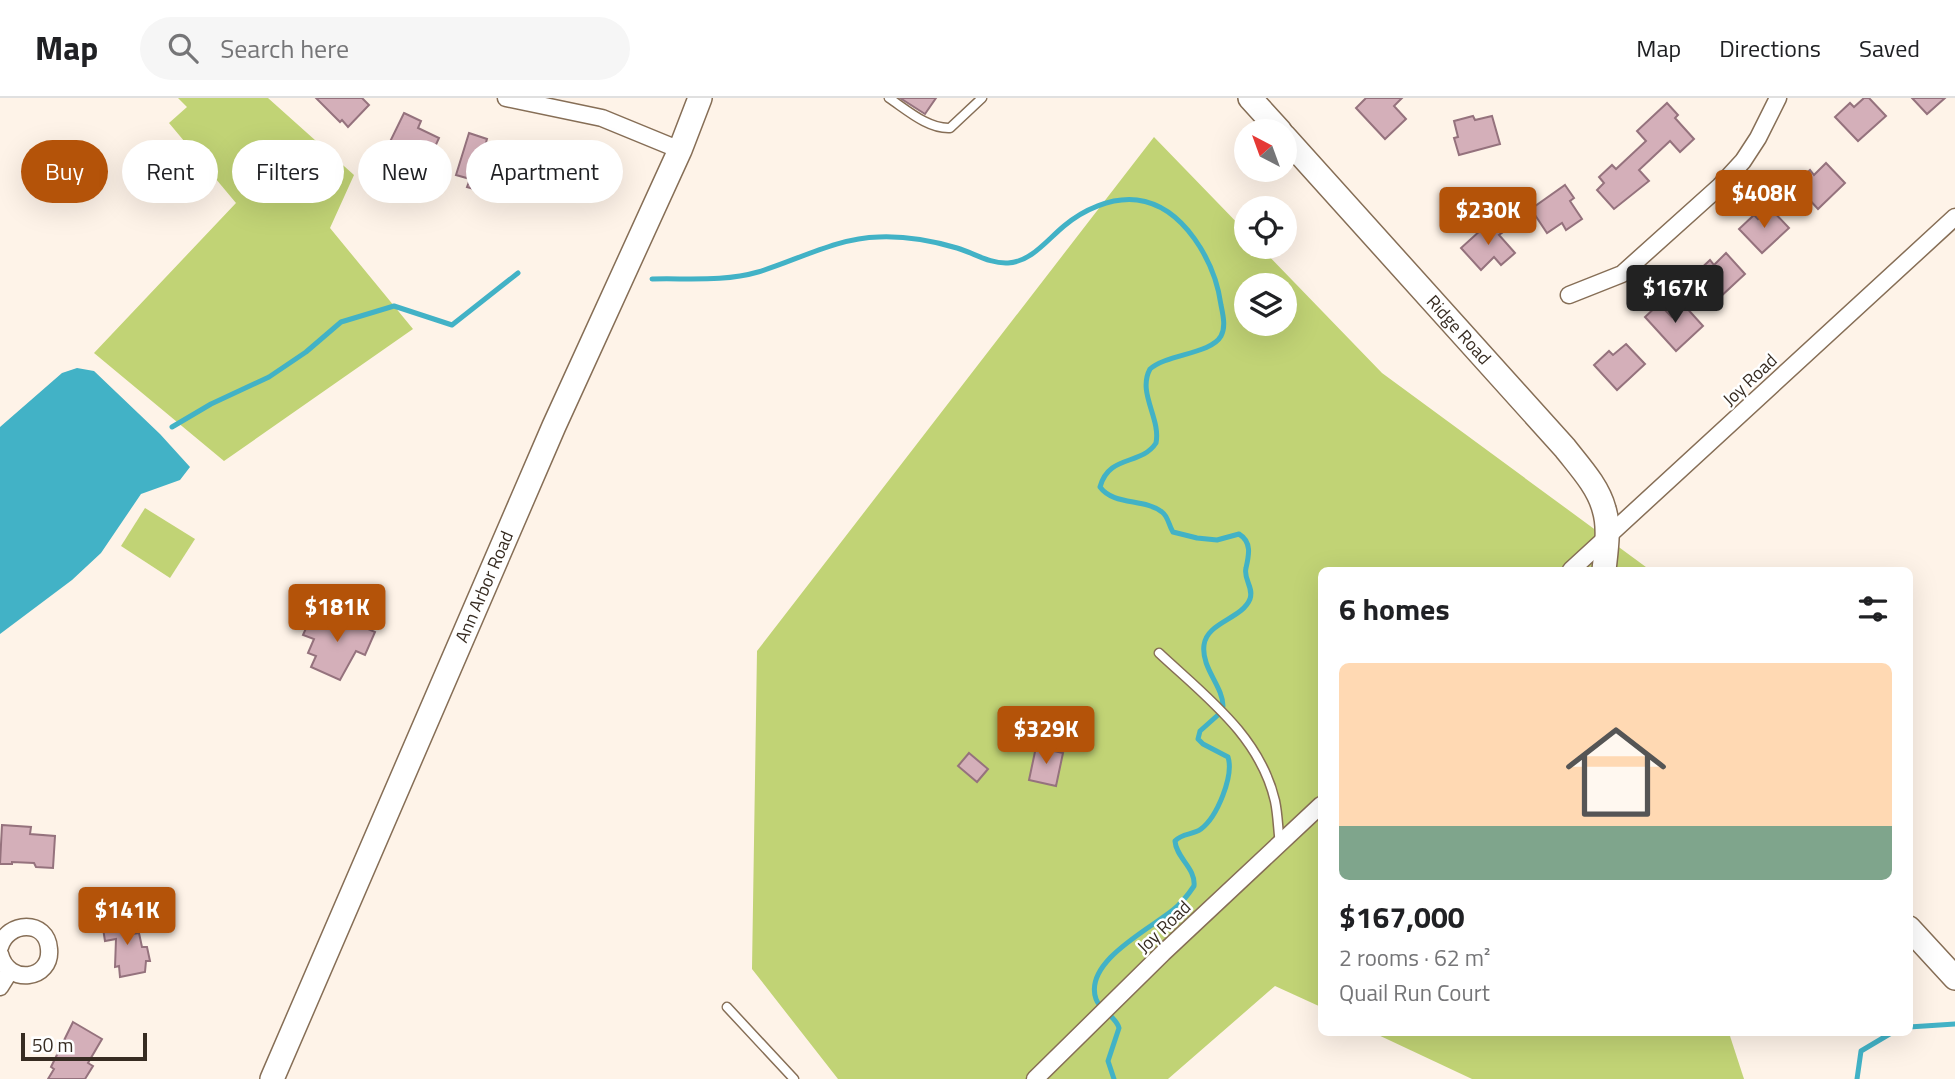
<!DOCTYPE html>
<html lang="en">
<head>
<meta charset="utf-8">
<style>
  body { margin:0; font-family:"Titillium Web",sans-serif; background:#f6f6f6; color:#202124; height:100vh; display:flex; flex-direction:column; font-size:26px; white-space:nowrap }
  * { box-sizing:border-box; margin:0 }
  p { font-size:23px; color:#757577 }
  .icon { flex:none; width:38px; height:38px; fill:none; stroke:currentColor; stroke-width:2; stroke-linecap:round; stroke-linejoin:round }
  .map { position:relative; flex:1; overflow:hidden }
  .details { position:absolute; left:1318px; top:469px; width:595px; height:469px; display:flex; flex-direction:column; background:#fff; border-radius:10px; box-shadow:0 7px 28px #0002 }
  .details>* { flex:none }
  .banner { position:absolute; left:21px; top:42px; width:665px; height:63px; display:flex; gap:14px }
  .needle { width:46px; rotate:319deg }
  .tools { position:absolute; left:1234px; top:21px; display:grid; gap:14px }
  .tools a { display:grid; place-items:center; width:63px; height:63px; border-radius:50%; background:#fff; box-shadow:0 7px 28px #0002; font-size:35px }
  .scale { position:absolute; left:21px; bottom:18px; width:126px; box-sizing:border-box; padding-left:7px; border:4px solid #372c22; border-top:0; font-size:19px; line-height:24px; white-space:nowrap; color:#372c22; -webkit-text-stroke:5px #fff; paint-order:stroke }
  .price { position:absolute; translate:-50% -60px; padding:0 16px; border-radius:7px; background:#b45309; color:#fff; font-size:23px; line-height:46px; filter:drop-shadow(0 2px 4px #0008) }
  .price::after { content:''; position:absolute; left:50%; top:42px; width:21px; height:16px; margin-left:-10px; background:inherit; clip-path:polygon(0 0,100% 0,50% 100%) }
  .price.on { background:#222; color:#fff }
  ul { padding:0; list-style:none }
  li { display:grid; align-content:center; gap:14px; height:371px; padding:0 21px }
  li span { display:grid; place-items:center; height:217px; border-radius:10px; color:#555 }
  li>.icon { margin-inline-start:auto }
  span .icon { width:126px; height:126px; fill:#fffc; stroke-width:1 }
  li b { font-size:30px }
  h2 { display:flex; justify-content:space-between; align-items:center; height:84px; padding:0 21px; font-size:30px }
  .pill { padding:0 24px; border-radius:32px; background:#fff; box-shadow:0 7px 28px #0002; font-size:24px; line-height:63px }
  .pill.on { background:#b45309; color:#fff }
  header { display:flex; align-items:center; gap:42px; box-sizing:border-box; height:98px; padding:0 35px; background:#fff; border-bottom:2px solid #e0e0e0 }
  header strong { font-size:33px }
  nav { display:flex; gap:38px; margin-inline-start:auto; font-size:24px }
  .search { width:490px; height:63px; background:#f6f6f6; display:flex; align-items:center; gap:18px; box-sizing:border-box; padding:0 24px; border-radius:38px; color:#757577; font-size:26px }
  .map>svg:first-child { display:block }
</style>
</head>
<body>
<header>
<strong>Map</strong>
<div class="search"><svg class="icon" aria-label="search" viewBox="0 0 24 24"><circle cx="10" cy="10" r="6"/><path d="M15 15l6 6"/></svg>Search here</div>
<nav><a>Map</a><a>Directions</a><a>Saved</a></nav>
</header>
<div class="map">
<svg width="1955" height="981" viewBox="0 0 1955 981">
  <rect width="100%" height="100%" fill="#fef3e8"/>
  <g fill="#c1d375" fill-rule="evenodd">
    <path d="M 178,0 L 268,0 L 354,77 L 330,130 L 413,231 L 224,363 L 94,255 L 236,105 L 169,25 L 187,9 Z"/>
    <path d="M 1154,39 L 1246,134 L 1246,149 L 1260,149 L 1382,275 L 1650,472 L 1321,472 L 1321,909 L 1275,888 L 1168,981 L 838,981 L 752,871 L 757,553 ZM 1246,187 L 1284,187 L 1284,226 L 1246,226 Z"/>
    <path d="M 145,410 L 195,441 L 170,480 L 121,448 Z"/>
    <path d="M 1374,935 L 1729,935 L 1744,981 L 1472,981 Z"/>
  </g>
  <path fill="#42b2c6" d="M 77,270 L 94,273 L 160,336 L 190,369 L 180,382 L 141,396 L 101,455 L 72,482 L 0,536 L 0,329 L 62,275 Z"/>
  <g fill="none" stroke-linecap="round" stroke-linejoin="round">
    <g stroke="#42b2c6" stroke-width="5">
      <path d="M 652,181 C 687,180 724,184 758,174 C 798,162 836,140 879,139 C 904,138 933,143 957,150 C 974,155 990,166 1008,165 C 1031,164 1047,142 1064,128 C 1083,112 1111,99 1137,102 C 1184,108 1215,164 1221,207 C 1223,217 1226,229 1221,238 C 1211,256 1167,256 1150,271 C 1137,295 1161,320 1156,345 C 1141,368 1109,356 1100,389 C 1114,408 1144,400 1162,414 C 1168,418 1169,428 1173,434 L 1197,440 L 1217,442 L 1239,436 C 1252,444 1249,457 1246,470 C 1243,481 1254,489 1250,501 C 1242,521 1207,524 1204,547 C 1201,570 1223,588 1223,608"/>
      <path d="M 172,329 L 211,306 L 269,279 L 306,254 L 341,224 L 394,208 L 452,227 L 518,175"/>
      <path d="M 1909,929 L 1955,926"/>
      <path d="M 1114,981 L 1108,963 L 1119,930 C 1116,918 1100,913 1096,901 C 1083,864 1150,831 1173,812 C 1182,805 1188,797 1194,788 C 1196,770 1176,760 1175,743 C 1182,735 1193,737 1201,731 C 1217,719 1234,678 1228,659 L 1203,646 L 1198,641 L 1200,633 L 1218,617"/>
      <path d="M 1857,981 L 1861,953 L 1893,934"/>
    </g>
  </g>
  <g fill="#d4afb9" stroke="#95727d" stroke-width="2">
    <path d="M 316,0 L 362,0 L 369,7 L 348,29 L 342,22 L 340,24 Z"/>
    <path d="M 900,0 L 936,0 L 925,16 Z"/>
    <path d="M 1366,0 L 1402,0 L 1394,8 L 1406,21 L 1385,41 L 1356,10 Z"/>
    <path d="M 1864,0 L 1869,0 L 1886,18 L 1858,43 L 1835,19 L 1850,5 L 1854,9 Z"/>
    <path d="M 1912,0 L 1945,0 L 1927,16 Z"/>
    <path d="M 1667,5 L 1678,17 L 1675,20 L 1694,41 L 1680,54 L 1670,43 L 1639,72 L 1649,83 L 1614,111 L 1597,92 L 1604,85 L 1599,79 L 1612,67 L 1616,71 L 1646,43 L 1637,33 Z"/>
    <path d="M 404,15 L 421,23 L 418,30 L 439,40 L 424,73 L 412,67 L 408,74 L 394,67 L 398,60 L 385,54 Z"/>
    <path d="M 1473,18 L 1475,22 L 1492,18 L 1500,46 L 1459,57 L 1454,40 L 1458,39 L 1454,23 Z"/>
    <path d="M 469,35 L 487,41 L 485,48 L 508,56 L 497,90 L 484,86 L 481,93 L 467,89 L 470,81 L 456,77 Z"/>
    <path d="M 1826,65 L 1845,85 L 1818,111 L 1795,86 L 1810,72 L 1814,77 Z"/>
    <path d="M 1565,87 L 1574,100 L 1570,103 L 1582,121 L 1566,132 L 1562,125 L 1547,135 L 1531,111 Z"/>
    <path d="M 1770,110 L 1789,130 L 1762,155 L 1739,131 L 1754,117 L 1758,121 Z"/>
    <path d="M 1492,122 L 1503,134 L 1499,137 L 1515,155 L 1501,167 L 1494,159 L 1481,172 L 1461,150 Z"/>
    <path d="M 1726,155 L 1745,176 L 1718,201 L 1695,176 L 1710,162 L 1714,167 Z"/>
    <path d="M 1659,206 L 1672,219 L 1684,207 L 1703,228 L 1676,253 L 1645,219 Z"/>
    <path d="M 1626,246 L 1645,266 L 1617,292 L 1594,267 L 1609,253 L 1613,257 Z"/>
    <path d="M 341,519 L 375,534 L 365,557 L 356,553 L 340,582 L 311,569 L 316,558 L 308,555 L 314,541 L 303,537 L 310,521 L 319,525 L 321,520 L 331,525 L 333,521 L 339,524 Z"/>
    <path d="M 1036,649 L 1063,655 L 1056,688 L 1029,682 Z"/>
    <path d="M 969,655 L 988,671 L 977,684 L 958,668 Z"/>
    <path d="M 2,727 L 31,729 L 30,736 L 55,738 L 53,770 L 36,769 L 34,765 L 12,764 L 12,766 L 0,766 Z"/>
    <path d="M 130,820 L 132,836 L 139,835 L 142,849 L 147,849 L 150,863 L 146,863 L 145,874 L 120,879 L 119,868 L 115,869 L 116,841 L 105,843 L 102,824 Z"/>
    <path d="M 73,924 L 102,941 L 88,965 L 93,968 L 85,981 L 48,981 L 54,971 L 51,969 Z"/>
  </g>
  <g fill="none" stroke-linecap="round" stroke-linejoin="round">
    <defs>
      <g id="lane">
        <path d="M 889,0 C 907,12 928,31 950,30 L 982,0"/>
        <path d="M 1159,555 C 1205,598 1260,638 1275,703 C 1278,717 1278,732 1280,746"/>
        <path d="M 727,909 L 794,981"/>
      </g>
      <g id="street">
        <path d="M 506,0 L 602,20 L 680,52"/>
        <path d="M 1569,197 L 1622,176 L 1720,88 L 1743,63 L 1758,40 L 1778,0"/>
        <path d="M 1571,472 L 1955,119"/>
        <path d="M 0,849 C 7,823 47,821 49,851 C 52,882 8,888 0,856"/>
        <path d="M 0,889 L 10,873"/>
        <path d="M 1035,981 L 1163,855 L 1321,707"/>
      </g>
      <g id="secondary">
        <path d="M 1250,0 L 1280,33"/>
        <path id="s1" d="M 1284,38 L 1565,350 C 1579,368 1598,388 1604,411 C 1610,430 1606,453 1604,472"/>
        <path d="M 1909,830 L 1955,880"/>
        <path id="s2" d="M 272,981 L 554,328 L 680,52 L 700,0"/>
      </g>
    </defs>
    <use href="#lane" stroke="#866e56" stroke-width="11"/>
    <use href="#street" stroke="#866e56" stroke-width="19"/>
    <use href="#secondary" stroke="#866e56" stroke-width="26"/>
    <use href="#lane" stroke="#fff" stroke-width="8"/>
    <use href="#street" stroke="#fff" stroke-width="16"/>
    <use href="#secondary" stroke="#fff" stroke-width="23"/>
  </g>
  <g text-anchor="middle" stroke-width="5" stroke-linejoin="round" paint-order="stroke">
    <g font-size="18" fill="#372c22" stroke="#fff">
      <text dy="6" stroke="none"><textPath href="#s1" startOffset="261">Ridge Road</textPath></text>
      <text transform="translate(1750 282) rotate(-43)" y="6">Joy Road</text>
      <text dy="6" stroke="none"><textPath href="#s2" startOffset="536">Ann Arbor Road</textPath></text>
      <text transform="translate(1164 829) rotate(-44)" y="6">Joy Road</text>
    </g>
  </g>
</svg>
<div class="tools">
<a><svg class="needle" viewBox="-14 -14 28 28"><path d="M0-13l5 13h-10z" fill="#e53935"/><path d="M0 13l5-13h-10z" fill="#757577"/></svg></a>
<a><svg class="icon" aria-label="locate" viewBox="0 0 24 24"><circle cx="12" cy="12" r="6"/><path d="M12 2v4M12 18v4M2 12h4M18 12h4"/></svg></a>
<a><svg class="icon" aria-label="layers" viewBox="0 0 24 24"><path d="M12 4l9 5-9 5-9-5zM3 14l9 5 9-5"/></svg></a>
</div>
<div class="scale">50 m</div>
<b class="price" style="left:1764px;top:132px">$408K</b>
<b class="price" style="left:1488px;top:149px">$230K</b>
<b class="price on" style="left:1675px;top:227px">$167K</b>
<b class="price" style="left:337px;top:546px">$181K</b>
<b class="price" style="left:1046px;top:668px">$329K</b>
<b class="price" style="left:127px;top:849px">$141K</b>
<div class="banner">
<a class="pill on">Buy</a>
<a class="pill">Rent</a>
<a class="pill">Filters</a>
<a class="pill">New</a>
<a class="pill">Apartment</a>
</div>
<section class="details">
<h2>6 homes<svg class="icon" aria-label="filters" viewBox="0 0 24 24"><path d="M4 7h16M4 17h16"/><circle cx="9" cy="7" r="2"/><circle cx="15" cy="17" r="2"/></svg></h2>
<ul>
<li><span style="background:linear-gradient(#ffd9b3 75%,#7fa58c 0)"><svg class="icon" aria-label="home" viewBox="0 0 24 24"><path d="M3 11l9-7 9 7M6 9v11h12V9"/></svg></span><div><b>$167,000</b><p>2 rooms · 62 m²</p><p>Quail Run Court</p></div></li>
</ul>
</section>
</div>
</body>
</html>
